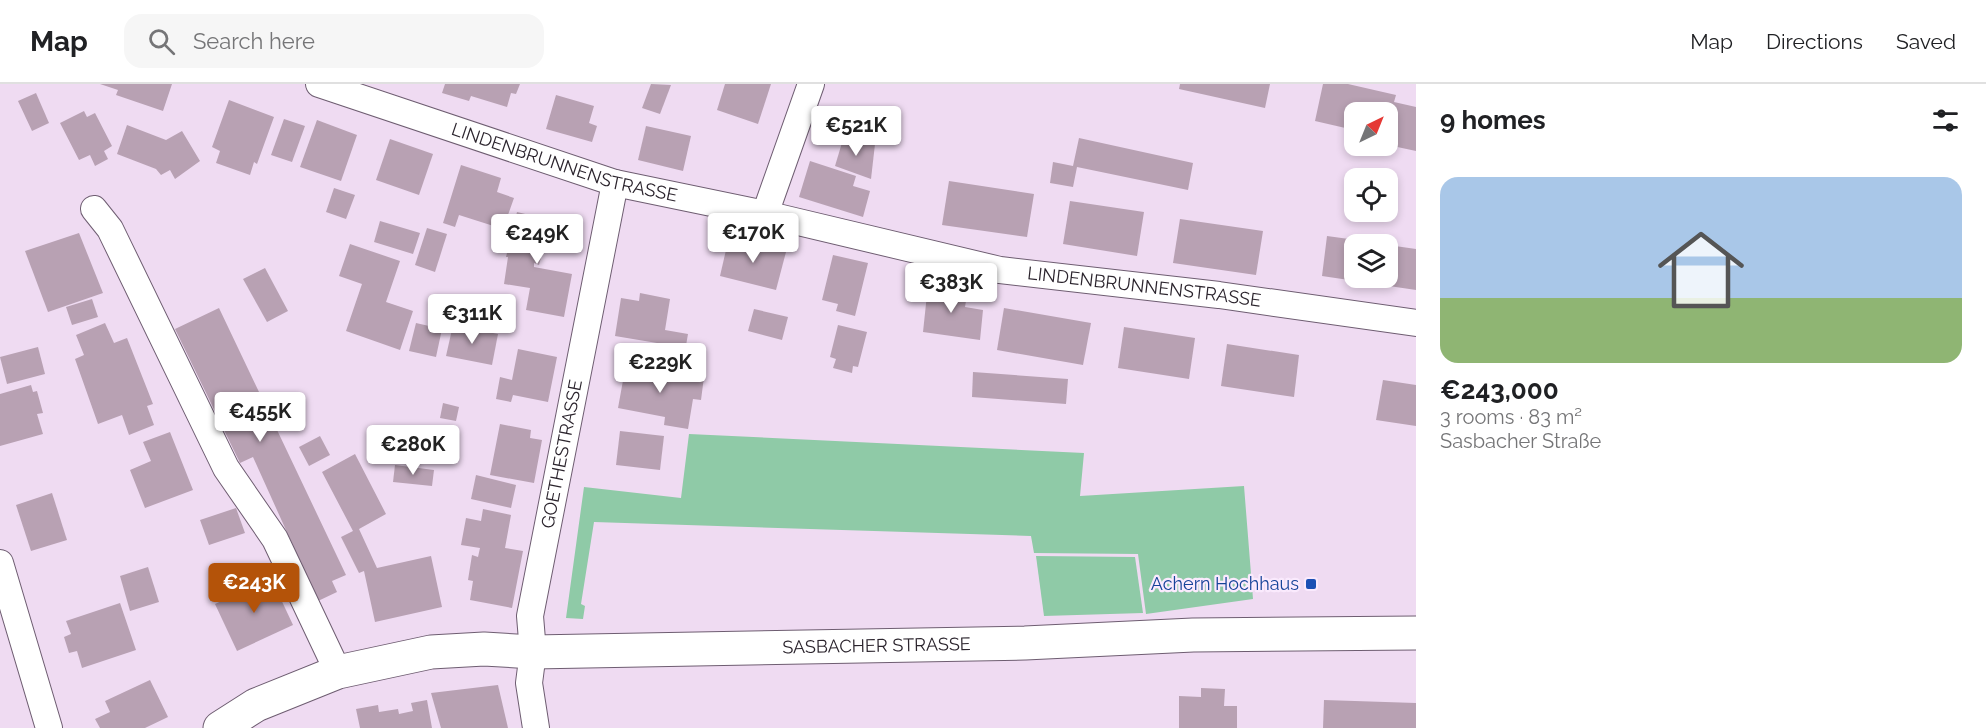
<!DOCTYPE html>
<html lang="en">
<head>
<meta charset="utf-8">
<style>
  body { margin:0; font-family:Raleway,sans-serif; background:#f6f6f6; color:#202124; height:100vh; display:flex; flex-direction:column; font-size:22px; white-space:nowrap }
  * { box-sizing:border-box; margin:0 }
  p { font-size:20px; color:#757577 }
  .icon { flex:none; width:33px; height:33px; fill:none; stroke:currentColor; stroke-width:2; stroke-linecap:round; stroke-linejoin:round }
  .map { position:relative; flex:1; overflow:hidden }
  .sheet { display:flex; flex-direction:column; background:#fff; width:570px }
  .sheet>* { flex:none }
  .needle { width:39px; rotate:43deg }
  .buttons { position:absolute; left:1344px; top:18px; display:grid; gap:12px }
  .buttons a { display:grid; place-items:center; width:54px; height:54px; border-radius:12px; background:#fff; box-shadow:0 3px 9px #0003; font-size:30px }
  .price { position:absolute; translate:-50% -51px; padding:0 14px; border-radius:6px; background:#fff; color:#222; font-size:20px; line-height:39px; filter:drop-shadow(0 2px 3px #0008) }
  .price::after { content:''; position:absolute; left:50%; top:36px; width:18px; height:14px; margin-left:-9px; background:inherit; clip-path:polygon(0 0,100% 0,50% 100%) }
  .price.on { background:#b45309; color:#fff }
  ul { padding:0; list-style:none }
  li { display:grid; align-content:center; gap:12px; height:318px; padding:0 24px }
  li span { display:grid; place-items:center; height:186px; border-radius:18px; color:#555 }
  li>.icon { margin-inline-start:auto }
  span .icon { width:108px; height:108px; fill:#fffc; stroke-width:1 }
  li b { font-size:26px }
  h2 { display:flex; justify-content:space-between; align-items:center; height:72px; padding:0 24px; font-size:26px }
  header { display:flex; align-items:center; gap:36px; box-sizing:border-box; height:84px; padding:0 30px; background:#fff; border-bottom:2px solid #e0e0e0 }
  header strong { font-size:28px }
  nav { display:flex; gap:33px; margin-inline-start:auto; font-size:21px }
  .search { width:420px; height:54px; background:#f6f6f6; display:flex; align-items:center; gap:15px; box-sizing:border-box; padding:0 21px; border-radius:18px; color:#757577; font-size:22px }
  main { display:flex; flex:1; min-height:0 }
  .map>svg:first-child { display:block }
</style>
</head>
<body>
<header>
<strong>Map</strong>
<div class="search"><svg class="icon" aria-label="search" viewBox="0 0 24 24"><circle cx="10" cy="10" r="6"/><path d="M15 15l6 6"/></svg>Search here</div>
<nav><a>Map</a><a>Directions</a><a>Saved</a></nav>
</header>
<main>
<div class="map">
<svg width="1416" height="644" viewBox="0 0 1416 644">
  <rect width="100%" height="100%" fill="#efdbf2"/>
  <g fill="#8fcaa7">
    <path d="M 689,350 L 1084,369 L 1080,412 L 1244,402 L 1253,515 L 1146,530 L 1138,470 L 1034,469 L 1031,452 L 594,438 L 581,520 L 585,522 L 583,535 L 566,534 L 584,403 L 681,414 Z"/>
    <path d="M 1036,472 L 1135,473 L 1143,529 L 1044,532 Z"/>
  </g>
  <g fill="#b8a1b3">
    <path d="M 100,0 L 172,0 L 163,27 L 116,11 L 118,6 Z"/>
    <path d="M 445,0 L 520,0 L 516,10 L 511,9 L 507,23 L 471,12 L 469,17 L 442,9 Z"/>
    <path d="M 651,0 L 671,1 L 660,30 L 642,24 Z"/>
    <path d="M 725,0 L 771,0 L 758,40 L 717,26 Z"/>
    <path d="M 1180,0 L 1270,0 L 1265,24 L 1179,5 Z"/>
    <path d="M 1323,0 L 1348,0 L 1396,11 L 1394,18 L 1416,23 L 1416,67 L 1388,61 L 1388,28 L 1354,28 L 1354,46 L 1315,37 Z"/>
    <path d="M 36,9 L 49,39 L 32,47 L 18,17 Z"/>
    <path d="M 556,11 L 594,22 L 589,39 L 597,42 L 592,58 L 546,45 Z"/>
    <path d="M 229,16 L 274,33 L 257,80 L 254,78 L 250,91 L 216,79 L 220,67 L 212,63 Z"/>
    <path d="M 84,27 L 87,33 L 95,29 L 112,62 L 104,67 L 108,75 L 95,82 L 90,71 L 79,76 L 60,39 Z"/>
    <path d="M 284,35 L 305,42 L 292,78 L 271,71 Z"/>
    <path d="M 317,36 L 357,51 L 341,97 L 300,83 Z"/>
    <path d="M 127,41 L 166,56 L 182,47 L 200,77 L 175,95 L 170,86 L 161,91 L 156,85 L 117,70 Z"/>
    <path d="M 646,42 L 691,52 L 683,87 L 638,76 Z"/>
    <path d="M 844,52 L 875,60 L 871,95 L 835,82 Z"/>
    <path d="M 1079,54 L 1193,79 L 1188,106 L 1077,83 L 1073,103 L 1050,99 L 1053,78 L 1073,82 Z"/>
    <path d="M 390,55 L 433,70 L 419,111 L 376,96 Z"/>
    <path d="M 810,77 L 856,92 L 853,102 L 870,107 L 863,133 L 799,113 Z"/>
    <path d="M 461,81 L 501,94 L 497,108 L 514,114 L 503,145 L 459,131 L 455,143 L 443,139 Z"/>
    <path d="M 949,97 L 1034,110 L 1027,153 L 942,141 Z"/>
    <path d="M 334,104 L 355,111 L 346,135 L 326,128 Z"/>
    <path d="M 1070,117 L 1144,128 L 1137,172 L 1063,160 Z"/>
    <path d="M 517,128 L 554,137 L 555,132 L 566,134 L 564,149 L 552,146 L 550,155 L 546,154 L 539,181 L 534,179 L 534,183 L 572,190 L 564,233 L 526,226 L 530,204 L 504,200 L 508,173 L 506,173 Z"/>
    <path d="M 1180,135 L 1263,147 L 1256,191 L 1173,179 Z"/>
    <path d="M 380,137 L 420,149 L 413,170 L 374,158 Z"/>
    <path d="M 427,144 L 447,150 L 435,188 L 415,181 Z"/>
    <path d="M 79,149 L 103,209 L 48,228 L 25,167 Z"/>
    <path d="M 1327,152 L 1378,159 L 1354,160 L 1354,194 L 1388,194 L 1388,161 L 1416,165 L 1416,206 L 1322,192 Z"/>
    <path d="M 729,153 L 786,168 L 776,206 L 720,192 Z"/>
    <path d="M 350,160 L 400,177 L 386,218 L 413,227 L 400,266 L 346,247 L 362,200 L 339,192 Z"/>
    <path d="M 833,171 L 868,179 L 855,232 L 836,227 L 838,220 L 822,216 Z"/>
    <path d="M 265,184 L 288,227 L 267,238 L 243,195 Z"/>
    <path d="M 928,201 L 968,205 L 965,223 L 983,226 L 980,256 L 923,248 Z"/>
    <path d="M 640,209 L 670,215 L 665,246 L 688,250 L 683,279 L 660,275 L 663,260 L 615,252 L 621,214 L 639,217 Z"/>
    <path d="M 456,214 L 481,220 L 478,234 L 452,227 Z"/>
    <path d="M 92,215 L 98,233 L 72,241 L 66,223 Z"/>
    <path d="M 219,224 L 346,491 L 332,497 L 337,508 L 318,517 L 253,373 L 240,379 L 175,245 Z"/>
    <path d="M 1004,224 L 1091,239 L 1083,281 L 997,266 Z"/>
    <path d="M 754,225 L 788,233 L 782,256 L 748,247 Z"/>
    <path d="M 105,239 L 114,259 L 127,254 L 153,320 L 147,322 L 154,341 L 129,351 L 122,331 L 98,340 L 75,275 L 84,271 L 76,251 Z"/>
    <path d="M 416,239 L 442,245 L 436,273 L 409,267 Z"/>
    <path d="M 453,241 L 498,250 L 492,281 L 446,272 Z"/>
    <path d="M 838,241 L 867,248 L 858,283 L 853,282 L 852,289 L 833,284 L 836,275 L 830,273 Z"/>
    <path d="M 1124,243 L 1195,254 L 1189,295 L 1118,284 Z"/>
    <path d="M 1227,260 L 1299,271 L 1294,313 L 1221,302 Z"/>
    <path d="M 38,263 L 45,290 L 7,300 L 0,273 Z"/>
    <path d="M 518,265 L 557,273 L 548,318 L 513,311 L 511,318 L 496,315 L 500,293 L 512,296 Z"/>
    <path d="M 626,280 L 674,289 L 673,293 L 683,295 L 683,290 L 704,293 L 701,316 L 693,315 L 688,345 L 664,341 L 665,333 L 618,324 Z"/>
    <path d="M 973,288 L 1068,295 L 1066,320 L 972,313 Z"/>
    <path d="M 1383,296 L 1416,301 L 1416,342 L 1376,336 Z"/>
    <path d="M 31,301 L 33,308 L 37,307 L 43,329 L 37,330 L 43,350 L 0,362 L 0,310 Z"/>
    <path d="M 443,319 L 459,323 L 456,337 L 440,334 Z"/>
    <path d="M 500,340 L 531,346 L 530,354 L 542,356 L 534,399 L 490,391 Z"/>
    <path d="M 620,347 L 664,352 L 660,386 L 616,381 Z"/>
    <path d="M 170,348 L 193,406 L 145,424 L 130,386 L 151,377 L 143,358 Z"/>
    <path d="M 320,352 L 330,371 L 309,382 L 299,363 Z"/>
    <path d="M 355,370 L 386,430 L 359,445 L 377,484 L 431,472 L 442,523 L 375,538 L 364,487 L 359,489 L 341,453 L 353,447 L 322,388 Z"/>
    <path d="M 395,381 L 434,386 L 432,402 L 393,398 Z"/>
    <path d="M 476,391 L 516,401 L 511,424 L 471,415 Z"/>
    <path d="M 52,409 L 67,456 L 31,467 L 16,421 Z"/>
    <path d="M 236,424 L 245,449 L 209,461 L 200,436 Z"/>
    <path d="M 483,425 L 511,431 L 505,464 L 523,467 L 512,524 L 470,516 L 473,497 L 468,496 L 472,471 L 478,473 L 480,464 L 461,461 L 466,434 L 481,437 Z"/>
    <path d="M 148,483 L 159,518 L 130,527 L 120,492 Z"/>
    <path d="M 271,494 L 293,541 L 237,567 L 215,520 Z"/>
    <path d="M 120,519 L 136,566 L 82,584 L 77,567 L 69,569 L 64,553 L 71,550 L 66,537 Z"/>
    <path d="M 150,596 L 168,633 L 145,644 L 100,644 L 95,635 L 110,628 L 105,617 Z"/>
    <path d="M 498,601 L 508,644 L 441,644 L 431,609 Z"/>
    <path d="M 1201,604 L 1225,605 L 1224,622 L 1237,622 L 1237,644 L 1179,644 L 1179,612 L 1201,613 Z"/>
    <path d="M 427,616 L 432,644 L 360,644 L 356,625 L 378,621 L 379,628 L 398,625 L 399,630 L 413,627 L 411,619 Z"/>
    <path d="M 1324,616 L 1416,619 L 1416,644 L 1323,644 Z"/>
  </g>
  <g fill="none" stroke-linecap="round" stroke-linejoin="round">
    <defs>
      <g id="street">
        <path id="s1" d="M 319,0 L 615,99 L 765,130 L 1000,186 L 1219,211 L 1416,239"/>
        <path d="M 94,125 L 110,145 L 226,384 L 275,455 L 338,588"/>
        <path d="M 765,130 L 811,0"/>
        <path d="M 0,479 L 49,644"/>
        <path id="s2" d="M 536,644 L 529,599 L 533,568 L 530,532 L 615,99"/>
      </g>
      <g id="secondary">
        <path id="s3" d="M 220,644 L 256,621 L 338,588 L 431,568 L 484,565 L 533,568 L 1025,559 L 1193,551 L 1416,549"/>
      </g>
    </defs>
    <use href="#street" stroke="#6e5d71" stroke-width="28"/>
    <use href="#secondary" stroke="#6e5d71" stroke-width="35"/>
    <use href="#street" stroke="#fff" stroke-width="26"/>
    <use href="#secondary" stroke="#fff" stroke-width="33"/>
  </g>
  <rect fill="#1a4fb4" stroke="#faeafd" stroke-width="2" x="1305" y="494" width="12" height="12" rx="3"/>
  <g text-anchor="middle" stroke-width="4.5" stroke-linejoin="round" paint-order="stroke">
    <g font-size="18" fill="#2b242d" stroke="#faeafd">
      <text dy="6" stroke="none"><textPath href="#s1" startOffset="258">LINDENBRUNNENSTRASSE</textPath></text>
      <text dy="6" stroke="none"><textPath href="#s1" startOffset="852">LINDENBRUNNENSTRASSE</textPath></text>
      <text dy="6" stroke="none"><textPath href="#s2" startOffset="278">GOETHESTRASSE</textPath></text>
      <text dy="6" stroke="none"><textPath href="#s3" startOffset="672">SASBACHER STRASSE</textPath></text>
    </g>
    <g font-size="18" fill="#164399" stroke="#faeafd" text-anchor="end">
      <text x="1299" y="506">Achern Hochhaus</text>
    </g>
  </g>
</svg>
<div class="buttons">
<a><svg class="needle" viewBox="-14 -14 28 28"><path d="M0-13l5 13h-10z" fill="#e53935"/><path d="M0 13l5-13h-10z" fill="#757577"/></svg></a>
<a><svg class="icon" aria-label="locate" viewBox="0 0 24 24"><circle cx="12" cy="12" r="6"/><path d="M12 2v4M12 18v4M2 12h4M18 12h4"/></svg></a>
<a><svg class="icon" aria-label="layers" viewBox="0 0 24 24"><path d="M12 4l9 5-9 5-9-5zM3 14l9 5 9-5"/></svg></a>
</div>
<b class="price" style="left:856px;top:73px">€521K</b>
<b class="price" style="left:753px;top:180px">€170K</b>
<b class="price" style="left:537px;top:181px">€249K</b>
<b class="price" style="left:951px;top:230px">€383K</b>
<b class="price" style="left:472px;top:261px">€311K</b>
<b class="price" style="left:660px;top:310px">€229K</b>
<b class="price" style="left:260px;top:359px">€455K</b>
<b class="price" style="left:413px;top:392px">€280K</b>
<b class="price on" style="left:254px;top:530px">€243K</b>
</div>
<section class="sheet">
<h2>9 homes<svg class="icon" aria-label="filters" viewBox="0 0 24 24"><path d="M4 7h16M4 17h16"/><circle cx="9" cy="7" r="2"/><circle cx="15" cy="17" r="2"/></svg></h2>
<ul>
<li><span style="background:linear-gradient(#a9c7e8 65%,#8fb573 0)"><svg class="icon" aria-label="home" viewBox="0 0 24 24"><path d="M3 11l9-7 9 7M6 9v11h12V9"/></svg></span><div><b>€243,000</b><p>3 rooms · 83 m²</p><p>Sasbacher Straße</p></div></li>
</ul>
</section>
</main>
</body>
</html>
